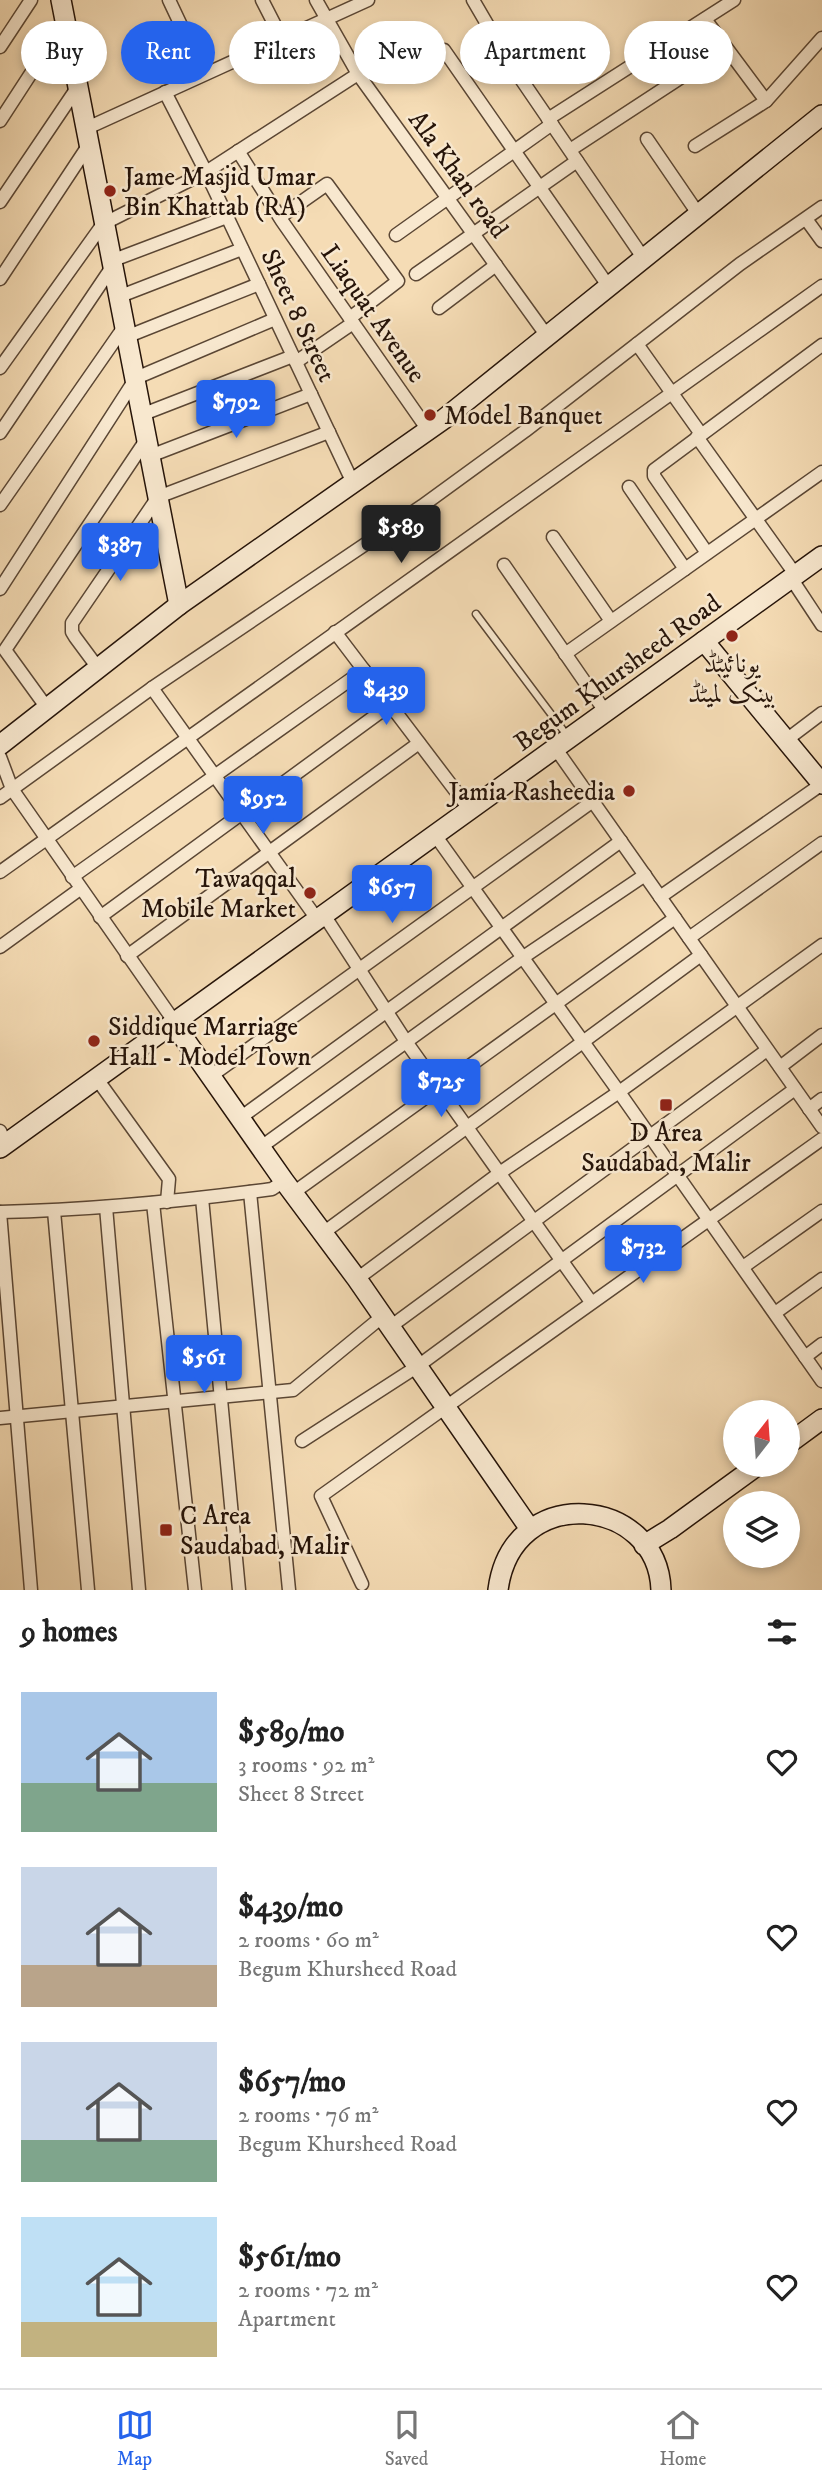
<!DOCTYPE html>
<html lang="en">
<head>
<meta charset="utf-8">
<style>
  body { margin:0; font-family:"IM FELL DW Pica",Amiri,serif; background:#f2f2f2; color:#222; height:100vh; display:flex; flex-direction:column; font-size:26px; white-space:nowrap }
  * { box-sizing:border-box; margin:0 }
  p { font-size:23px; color:#767676 }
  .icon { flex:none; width:38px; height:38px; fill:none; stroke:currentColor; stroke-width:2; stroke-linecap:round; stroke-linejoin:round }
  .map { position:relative; height:1590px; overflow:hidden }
  .sheet { display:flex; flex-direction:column; background:#fff; flex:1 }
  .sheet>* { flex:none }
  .banner { position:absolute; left:21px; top:21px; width:780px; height:63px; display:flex; gap:14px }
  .needle { width:46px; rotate:17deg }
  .fabs { position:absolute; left:723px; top:1400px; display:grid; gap:14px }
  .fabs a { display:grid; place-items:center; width:77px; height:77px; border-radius:50%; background:#fff; box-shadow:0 4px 10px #0003; font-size:35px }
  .price { position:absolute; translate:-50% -60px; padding:0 16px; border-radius:7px; background:#2563eb; color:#fff; font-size:23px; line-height:46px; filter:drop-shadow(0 2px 4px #0008) }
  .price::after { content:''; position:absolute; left:50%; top:42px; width:21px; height:16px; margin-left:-10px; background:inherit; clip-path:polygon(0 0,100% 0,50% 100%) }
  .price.current { background:#222; color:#fff }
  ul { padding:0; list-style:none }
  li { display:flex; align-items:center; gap:21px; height:175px; padding:0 21px }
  li span { display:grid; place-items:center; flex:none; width:196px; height:140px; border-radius:0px; color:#555 }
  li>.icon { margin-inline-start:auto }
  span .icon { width:84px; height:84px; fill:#fffc; stroke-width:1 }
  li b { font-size:30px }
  h2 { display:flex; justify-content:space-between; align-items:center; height:84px; padding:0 21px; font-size:30px }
  .pill { padding:0 24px; border-radius:32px; background:#fff; box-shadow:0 4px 10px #0003; font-size:24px; line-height:63px }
  .pill.current { background:#2563eb; color:#fff }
  .menu { display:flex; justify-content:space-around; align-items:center; height:98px; border-top:2px solid #e0e0e0; background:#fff; font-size:19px; color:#767676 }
  .menu a { display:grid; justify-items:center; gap:4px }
  .menu .current { color:#2563eb }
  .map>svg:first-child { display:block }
</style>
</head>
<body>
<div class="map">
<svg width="822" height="1590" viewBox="0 0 822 1590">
  <rect width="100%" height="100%" fill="#f5dcb5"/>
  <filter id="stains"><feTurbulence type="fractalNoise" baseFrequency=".00286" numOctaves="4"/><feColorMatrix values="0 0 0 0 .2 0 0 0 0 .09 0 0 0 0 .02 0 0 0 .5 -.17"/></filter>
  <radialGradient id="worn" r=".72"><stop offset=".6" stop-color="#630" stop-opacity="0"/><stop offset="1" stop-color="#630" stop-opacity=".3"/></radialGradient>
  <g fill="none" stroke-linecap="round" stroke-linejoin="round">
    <defs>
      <path id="lane" d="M 476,614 L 563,730"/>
      <g id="street">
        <path d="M 169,0 L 204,74"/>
        <path d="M 262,0 L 282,39"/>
        <path d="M 316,0 L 358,74 L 547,336"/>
        <path d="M 473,0 L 508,60 L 644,259"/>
        <path d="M 705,19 L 766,101 L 822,38"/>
        <path d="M 0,47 L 31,0"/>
        <path d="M 165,92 L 206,172 L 353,483"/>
        <path d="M 548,119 L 734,0"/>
        <path d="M 0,121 L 65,21"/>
        <path d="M 85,129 L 368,0"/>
        <path d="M 647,139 L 699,215"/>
        <path d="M 695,146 L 766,101"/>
        <path d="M 570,150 L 726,48"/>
        <path d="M 238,151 L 282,221 L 428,430"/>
        <path d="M 0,202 L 77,88"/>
        <path d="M 280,217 L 327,184 L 398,281 L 350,318"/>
        <path d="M 806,219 L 822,241"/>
        <path d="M 396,235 L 552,124"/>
        <path d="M 111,261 L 227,217"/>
        <path d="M 416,274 L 577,161"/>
        <path d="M 0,279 L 88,146"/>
        <path d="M 118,297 L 242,249"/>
        <path d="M 439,308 L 496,265"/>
        <path d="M 126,337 L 259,284"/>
        <path d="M 637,344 L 701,434"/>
        <path d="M 296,362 L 353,323"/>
        <path d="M 0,368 L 103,224 L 206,172 L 358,74 L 444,50 L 609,287"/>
        <path d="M 141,415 L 293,356"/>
        <path d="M 0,433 L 112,267"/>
        <path d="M 697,437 L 790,567"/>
        <path d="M 150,456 L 311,394"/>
        <path d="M 629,487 L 685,569"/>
        <path d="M 0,505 L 124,327"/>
        <path d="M 553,537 L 611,621"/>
        <path d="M 707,553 L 654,476 L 654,470 L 822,345"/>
        <path d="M 504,565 L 600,704"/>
        <path d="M 791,578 L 822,625"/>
        <path d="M 0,589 L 136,378 L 275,319"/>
        <path d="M 335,632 L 464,802"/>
        <path d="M 565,654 L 822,472"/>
        <path d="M 98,668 L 75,637 L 72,632 L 72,623 L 158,497 L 329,432"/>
        <path d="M 152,688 L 312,912"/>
        <path d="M 47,708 L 5,650 L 146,440"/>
        <path d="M 785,741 L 822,713"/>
        <path d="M 556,749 L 822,1127"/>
        <path d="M 0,757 L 12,789 L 169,1014"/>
        <path d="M 0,798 L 152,688 L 422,506 L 525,431 L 740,264 L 822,207"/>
        <path d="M 435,835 L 619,1092 L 822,1381"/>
        <path d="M 0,872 L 822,286"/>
        <path d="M 72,877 L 364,670"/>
        <path d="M 660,897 L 822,784"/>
        <path d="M 324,915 L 407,1043 L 591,1302"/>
        <path d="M 100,917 L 390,705"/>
        <path d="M 689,938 L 822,843"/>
        <path d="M 0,947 L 80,889"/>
        <path d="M 127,956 L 419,743"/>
        <path d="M 780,1067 L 822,1035"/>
        <path d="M 211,1076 L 593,801"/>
        <path d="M 97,1079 L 169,1179 L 167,1202"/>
        <path d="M 809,1109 L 822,1099"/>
        <path d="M 240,1118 L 621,841"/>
        <path d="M 0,1131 L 1,1133"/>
        <path d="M 261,1147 L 522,958 L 645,875"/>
        <path d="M 250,1192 L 289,1590"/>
        <path d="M 293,1193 L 675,918"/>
        <path d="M 202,1198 L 239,1590"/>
        <path d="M 153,1203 L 195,1590"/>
        <path d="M 106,1207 L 139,1590"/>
        <path d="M 54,1211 L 88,1590"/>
        <path d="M 0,1212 L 31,1590"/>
        <path d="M 0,1212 C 91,1210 182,1201 272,1189 L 284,1181"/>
        <path d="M 323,1233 L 701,955"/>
        <path d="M 743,1267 L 822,1211"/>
        <path d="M 357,1279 L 501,1172 L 619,1092 L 822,945"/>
        <path d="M 775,1313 L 822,1279"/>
        <path d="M 390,1327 L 767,1050"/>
        <path d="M 805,1357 L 822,1344"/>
        <path d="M 0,1418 L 293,1390 L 383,1316"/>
        <path d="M 302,1441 L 418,1366 L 795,1089"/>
        <path d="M 362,1584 L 321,1496 L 822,1139"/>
      </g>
      <g id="secondary">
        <path d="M 61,0 L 179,605"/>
        <path d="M 704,641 L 822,784"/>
        <path d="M 0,745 L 179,605 L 444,419 L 822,115"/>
        <path d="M 174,1024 L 284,1181 L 357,1279 L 530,1529"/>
        <path d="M 0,1148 L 822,556"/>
        <path d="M 788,1444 L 822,1419"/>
        <path d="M 644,1545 L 670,1529 L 758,1465"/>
        <path d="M 498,1590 C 512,1481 658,1496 661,1590"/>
      </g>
    </defs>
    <use href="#lane" stroke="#5a4634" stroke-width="9"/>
    <use href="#street" stroke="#5a4634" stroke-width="15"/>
    <use href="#secondary" stroke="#261409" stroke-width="22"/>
    <use href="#lane" stroke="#f8e8cf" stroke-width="6"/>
    <use href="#street" stroke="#f8e8cf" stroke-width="12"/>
    <use href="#secondary" stroke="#f8e8cf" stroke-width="19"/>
  </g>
  <g fill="#8f2418" stroke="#f8e8cf" stroke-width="2.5">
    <circle cx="110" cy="191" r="7"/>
    <circle cx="430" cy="415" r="7"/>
    <circle cx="732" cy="636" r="7"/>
    <circle cx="629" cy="791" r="7"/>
    <circle cx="310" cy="893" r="7"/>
    <circle cx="94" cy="1041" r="7"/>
    <rect x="659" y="1098" width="14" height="14" rx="3.5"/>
    <rect x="159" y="1523" width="14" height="14" rx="3.5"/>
  </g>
  <g text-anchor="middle" stroke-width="5" stroke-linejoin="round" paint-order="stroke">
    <g font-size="26" fill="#261409" stroke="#f8e8cf">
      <text transform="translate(459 174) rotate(54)" y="9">Ala Khan road</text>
      <text transform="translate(374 313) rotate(55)" y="9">Liaquat Avenue</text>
      <text transform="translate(299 315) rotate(65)" y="9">Sheet 8 Street</text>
      <text transform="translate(617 672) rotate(-36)" y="9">Begum Khursheed Road</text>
    </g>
    <g font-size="26" fill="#261409" stroke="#f8e8cf" text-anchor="start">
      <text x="124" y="185">Jame Masjid Umar<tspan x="124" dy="30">Bin Khattab (RA)</tspan></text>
      <text x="444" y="424">Model Banquet</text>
      <text x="732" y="672" text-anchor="middle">یونائیٹڈ<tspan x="732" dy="30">بینک لمیٹڈ</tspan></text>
      <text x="615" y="800" text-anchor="end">Jamia Rasheedia</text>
      <text x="296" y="887" text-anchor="end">Tawaqqal<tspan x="296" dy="30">Mobile Market</tspan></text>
      <text x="108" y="1035">Siddique Marriage<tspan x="108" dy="30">Hall - Model Town</tspan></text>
      <text x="666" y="1141" text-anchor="middle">D Area<tspan x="666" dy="30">Saudabad, Malir</tspan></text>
      <text x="180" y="1524">C Area<tspan x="180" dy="30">Saudabad, Malir</tspan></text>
    </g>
  </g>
  <rect width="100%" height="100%" filter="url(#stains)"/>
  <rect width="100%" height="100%" fill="url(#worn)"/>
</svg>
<div class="fabs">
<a><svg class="needle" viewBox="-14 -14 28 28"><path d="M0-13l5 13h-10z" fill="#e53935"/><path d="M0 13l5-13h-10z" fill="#767676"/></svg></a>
<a><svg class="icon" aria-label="layers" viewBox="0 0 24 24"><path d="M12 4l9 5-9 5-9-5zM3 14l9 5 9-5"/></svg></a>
</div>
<b class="price" style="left:236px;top:440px">$792</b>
<b class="price current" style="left:401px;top:565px">$589</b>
<b class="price" style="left:120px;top:583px">$387</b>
<b class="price" style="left:386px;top:727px">$439</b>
<b class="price" style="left:263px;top:836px">$952</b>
<b class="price" style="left:392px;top:925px">$657</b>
<b class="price" style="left:441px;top:1119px">$725</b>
<b class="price" style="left:643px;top:1285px">$732</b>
<b class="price" style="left:204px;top:1395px">$561</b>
<div class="banner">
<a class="pill">Buy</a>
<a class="pill current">Rent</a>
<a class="pill">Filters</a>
<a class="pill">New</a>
<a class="pill">Apartment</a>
<a class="pill">House</a>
</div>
</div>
<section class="sheet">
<h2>9 homes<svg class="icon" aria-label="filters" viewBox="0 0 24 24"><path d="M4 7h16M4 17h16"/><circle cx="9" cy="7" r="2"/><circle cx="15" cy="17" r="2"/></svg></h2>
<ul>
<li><span style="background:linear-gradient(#a9c7e8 65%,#7fa58c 0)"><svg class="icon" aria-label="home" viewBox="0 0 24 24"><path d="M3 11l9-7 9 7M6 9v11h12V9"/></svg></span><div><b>$589/mo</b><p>3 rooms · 92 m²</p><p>Sheet 8 Street</p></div><svg class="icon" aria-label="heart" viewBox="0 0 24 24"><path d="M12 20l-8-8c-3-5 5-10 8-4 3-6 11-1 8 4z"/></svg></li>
<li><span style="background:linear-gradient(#c9d6e8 70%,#b9a48a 0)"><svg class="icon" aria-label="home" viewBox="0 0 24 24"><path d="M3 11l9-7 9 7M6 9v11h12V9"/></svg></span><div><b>$439/mo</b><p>2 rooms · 60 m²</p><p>Begum Khursheed Road</p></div><svg class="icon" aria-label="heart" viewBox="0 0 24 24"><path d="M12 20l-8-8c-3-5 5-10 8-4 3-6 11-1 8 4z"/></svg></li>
<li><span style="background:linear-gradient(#c9d6e8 70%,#7fa58c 0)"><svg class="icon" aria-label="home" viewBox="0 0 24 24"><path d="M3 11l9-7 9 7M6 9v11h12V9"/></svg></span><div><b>$657/mo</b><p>2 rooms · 76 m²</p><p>Begum Khursheed Road</p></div><svg class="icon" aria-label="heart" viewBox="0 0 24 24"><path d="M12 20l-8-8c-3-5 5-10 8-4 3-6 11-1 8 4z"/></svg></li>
<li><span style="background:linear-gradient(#bfe0f5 75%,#c2b280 0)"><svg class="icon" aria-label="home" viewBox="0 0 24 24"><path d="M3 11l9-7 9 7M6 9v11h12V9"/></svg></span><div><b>$561/mo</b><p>2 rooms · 72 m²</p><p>Apartment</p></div><svg class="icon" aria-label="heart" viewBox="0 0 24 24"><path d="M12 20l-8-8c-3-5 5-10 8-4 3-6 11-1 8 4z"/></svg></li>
</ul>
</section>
<nav class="menu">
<a class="current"><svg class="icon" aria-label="map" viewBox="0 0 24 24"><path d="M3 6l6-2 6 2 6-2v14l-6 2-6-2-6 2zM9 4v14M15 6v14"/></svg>Map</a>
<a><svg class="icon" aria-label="saved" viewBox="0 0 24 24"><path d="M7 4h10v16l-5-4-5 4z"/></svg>Saved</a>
<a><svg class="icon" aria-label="home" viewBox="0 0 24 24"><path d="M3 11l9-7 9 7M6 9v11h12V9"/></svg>Home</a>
</nav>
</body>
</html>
